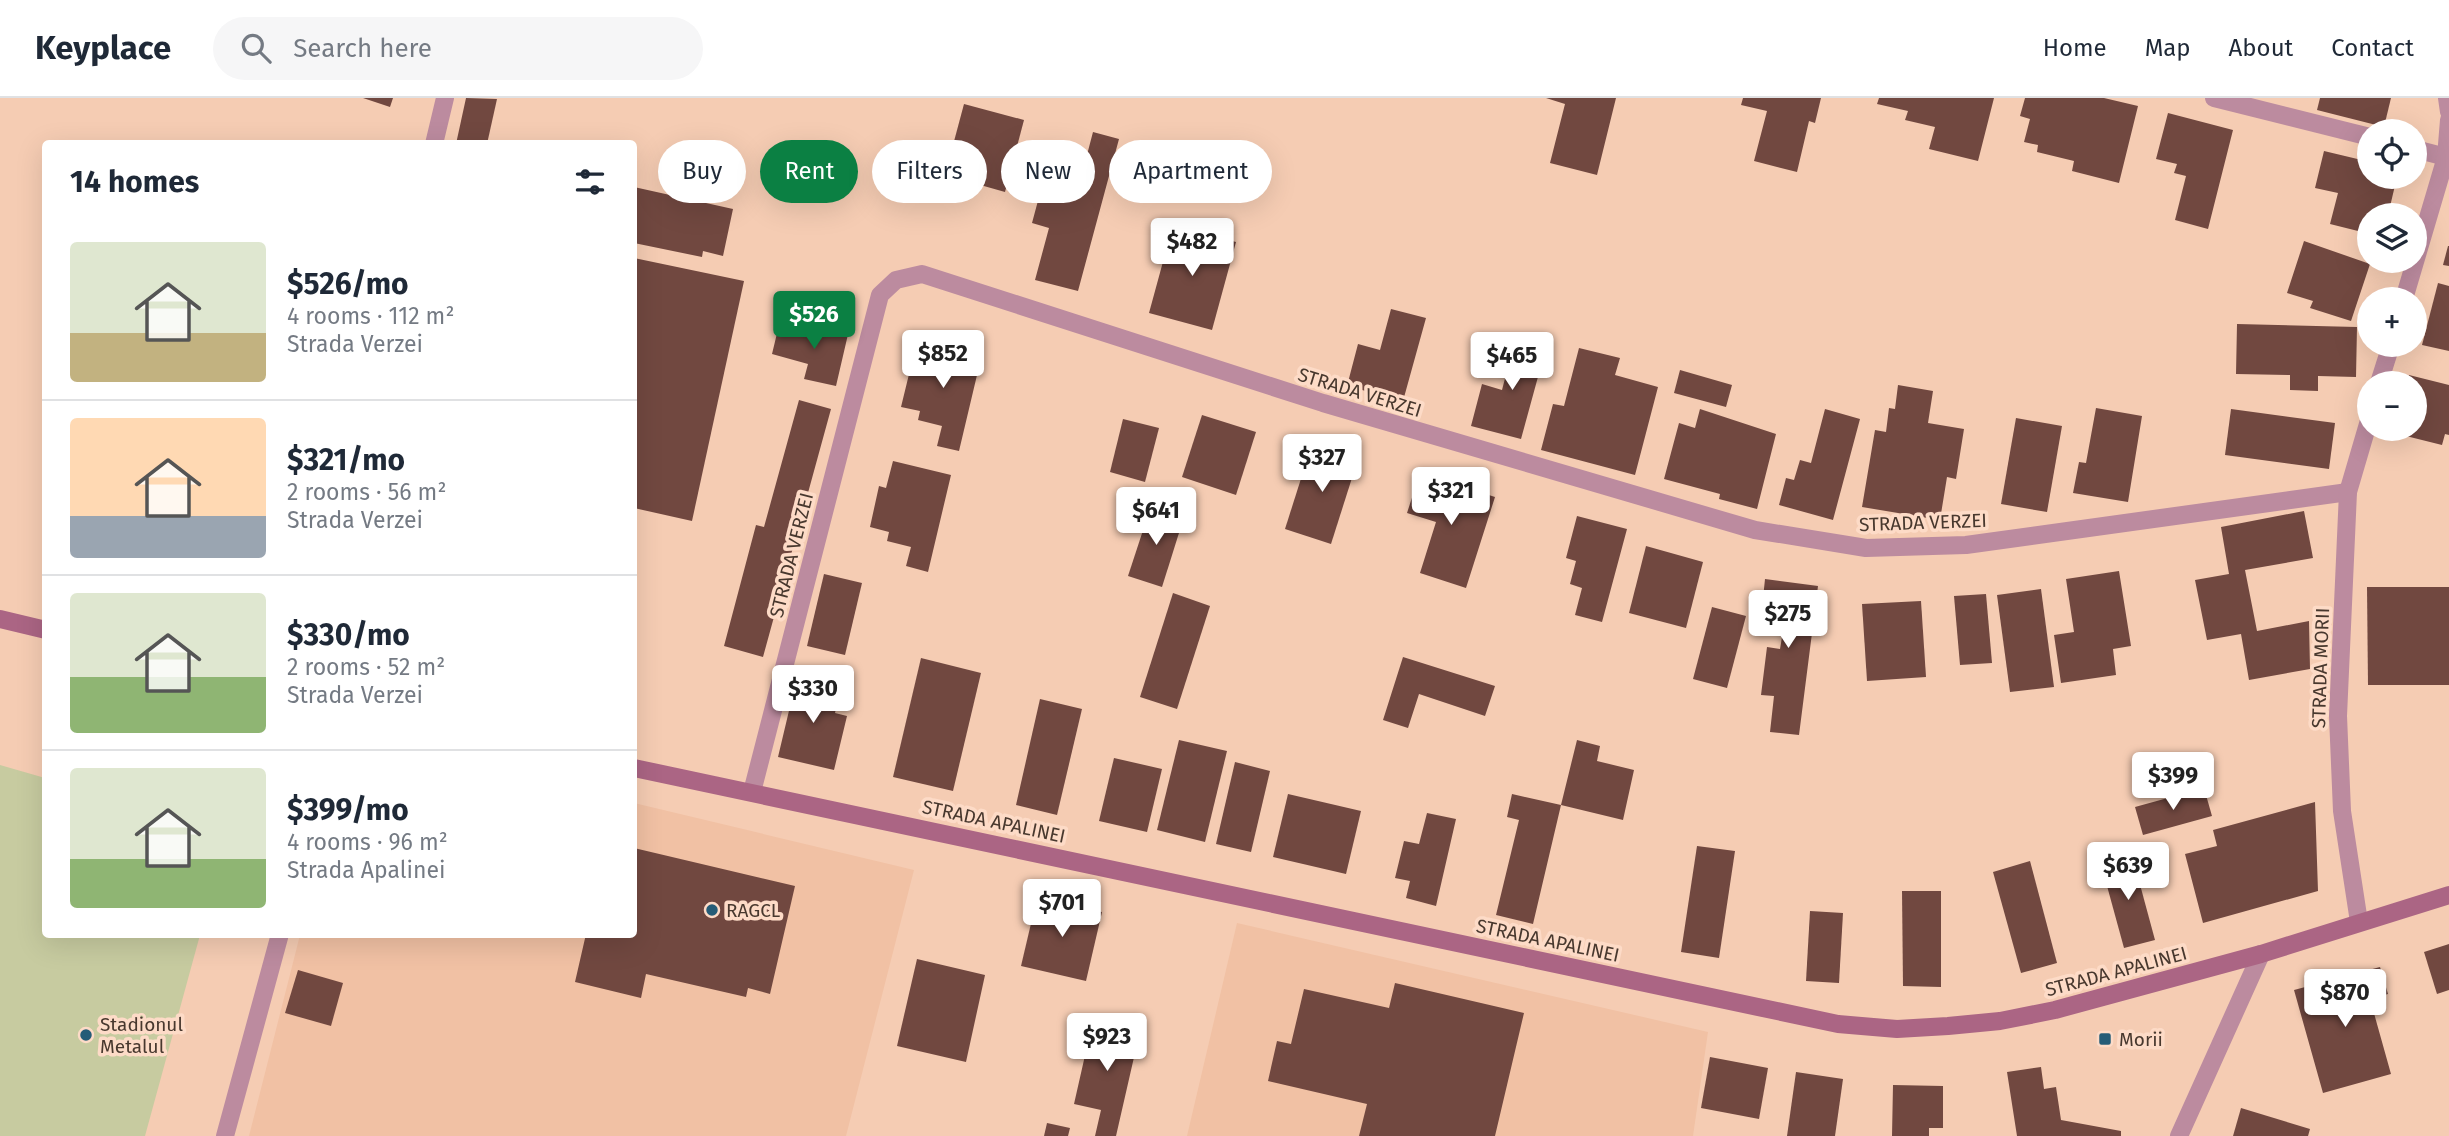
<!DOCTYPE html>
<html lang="en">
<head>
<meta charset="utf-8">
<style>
  body { margin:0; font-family:"Fira Sans",sans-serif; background:#f6f6f7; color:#1f2937; height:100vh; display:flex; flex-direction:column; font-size:26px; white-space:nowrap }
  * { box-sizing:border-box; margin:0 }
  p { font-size:23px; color:#747a83 }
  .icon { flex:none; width:38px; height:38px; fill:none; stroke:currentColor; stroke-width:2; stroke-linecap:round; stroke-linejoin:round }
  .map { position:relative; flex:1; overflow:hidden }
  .details { position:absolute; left:42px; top:42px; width:595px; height:798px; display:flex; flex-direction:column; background:#fff; border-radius:7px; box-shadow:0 7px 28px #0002 }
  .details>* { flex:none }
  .guide { position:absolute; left:658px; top:42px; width:665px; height:63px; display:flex; gap:14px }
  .controls { position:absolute; left:2357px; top:21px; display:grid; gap:14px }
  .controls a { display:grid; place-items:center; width:70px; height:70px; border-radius:50%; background:#fff; box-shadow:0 7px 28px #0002; font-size:35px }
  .price { position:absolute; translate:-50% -60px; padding:0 16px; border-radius:7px; background:#fff; color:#222; font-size:23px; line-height:46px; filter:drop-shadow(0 2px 4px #0008) }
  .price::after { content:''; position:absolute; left:50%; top:42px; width:21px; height:16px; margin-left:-10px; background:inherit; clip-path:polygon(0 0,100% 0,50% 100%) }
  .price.active { background:#0b8043; color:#fff }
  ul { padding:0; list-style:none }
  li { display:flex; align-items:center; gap:21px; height:175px; padding:0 28px }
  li+li { border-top:2px solid #e0e1e3 }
  li span { display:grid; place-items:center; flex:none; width:196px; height:140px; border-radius:7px; color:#555 }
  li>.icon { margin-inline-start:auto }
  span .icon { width:84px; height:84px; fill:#fffc; stroke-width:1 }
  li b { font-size:30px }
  h2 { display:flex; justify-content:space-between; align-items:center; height:84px; padding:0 28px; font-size:30px }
  .pill { padding:0 24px; border-radius:32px; background:#fff; box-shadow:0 7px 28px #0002; font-size:24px; line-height:63px }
  .pill.active { background:#0b8043; color:#fff }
  header { display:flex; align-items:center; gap:42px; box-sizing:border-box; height:98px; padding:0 35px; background:#fff; border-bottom:2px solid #e0e1e3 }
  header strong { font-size:33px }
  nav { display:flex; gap:38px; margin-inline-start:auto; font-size:24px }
  .search { width:490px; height:63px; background:#f6f6f7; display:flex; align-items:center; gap:18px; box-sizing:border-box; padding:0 24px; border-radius:38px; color:#747a83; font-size:26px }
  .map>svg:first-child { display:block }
</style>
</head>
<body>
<header>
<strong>Keyplace</strong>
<div class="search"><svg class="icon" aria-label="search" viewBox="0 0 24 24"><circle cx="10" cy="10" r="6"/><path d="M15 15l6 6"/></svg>Search here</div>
<nav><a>Home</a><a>Map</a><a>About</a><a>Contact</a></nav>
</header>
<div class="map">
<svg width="2449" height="1038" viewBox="0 0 2449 1038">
  <rect width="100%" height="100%" fill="#f5ccb3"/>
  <g fill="#f1c1a4">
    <path d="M 634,705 L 914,772 L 846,1038 L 249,1038 L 300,837 L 634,836 Z"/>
    <path d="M 1237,825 L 1708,934 L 1693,1038 L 1187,1038 Z"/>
  </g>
  <path fill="#c7cba0" d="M 0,667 L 45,680 L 46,836 L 200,837 L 145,1038 L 0,1038 Z"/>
  <g fill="#714840">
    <path d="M 363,0 L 393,0 L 390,9 Z"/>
    <path d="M 466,0 L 497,1 L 487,46 L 456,46 Z"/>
    <path d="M 1616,0 L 1597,77 L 1550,65 L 1565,6 L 1546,0 Z"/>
    <path d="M 1743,0 L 1821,0 L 1815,25 L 1809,23 L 1797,74 L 1754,63 L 1767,13 L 1741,7 Z"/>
    <path d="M 1879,0 L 1994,0 L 1978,63 L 1929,51 L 1935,29 L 1905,22 L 1908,13 L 1877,6 Z"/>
    <path d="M 2025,0 L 2104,0 L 2138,8 L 2119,85 L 2072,73 L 2074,63 L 2037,54 L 2038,47 L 2024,44 L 2030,21 L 2020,18 Z"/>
    <path d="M 2320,0 L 2391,0 L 2384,29 L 2317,12 Z"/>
    <path d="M 964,6 L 1024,22 L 1005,94 L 945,77 Z"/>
    <path d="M 2168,15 L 2233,32 L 2208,131 L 2175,122 L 2186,78 L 2174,75 L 2177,66 L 2156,61 Z"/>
    <path d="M 1093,34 L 1119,41 L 1078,193 L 1035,182 L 1049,130 L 1032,125 L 1043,84 L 1057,88 L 1062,66 L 1083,72 Z"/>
    <path d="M 2324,53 L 2370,64 L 2370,79 L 2397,79 L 2388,117 L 2370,117 L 2370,136 L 2330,126 L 2338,95 L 2315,90 Z"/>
    <path d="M 634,89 L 733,111 L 723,158 L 703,153 L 702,159 L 634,145 Z"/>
    <path d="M 1173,127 L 1236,144 L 1212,232 L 1149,215 Z"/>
    <path d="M 2304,143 L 2370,166 L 2351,223 L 2310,210 L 2313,203 L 2287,195 Z"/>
    <path d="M 2448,148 L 2449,148 L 2449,168 L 2443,167 Z"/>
    <path d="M 634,160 L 744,183 L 692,423 L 634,410 Z"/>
    <path d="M 2438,185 L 2449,188 L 2449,253 L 2422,247 Z"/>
    <path d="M 1391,211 L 1426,220 L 1403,303 L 1347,288 L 1358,246 L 1380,252 Z"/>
    <path d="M 818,224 L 849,232 L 836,288 L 804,281 L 808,266 L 772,256 L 779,227 L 815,236 Z"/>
    <path d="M 2237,226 L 2357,229 L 2356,279 L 2318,278 L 2318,293 L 2290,292 L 2290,277 L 2236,276 Z"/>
    <path d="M 1516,238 L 1547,246 L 1521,341 L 1471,328 L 1482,286 L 1502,292 Z"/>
    <path d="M 924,242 L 982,256 L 959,353 L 937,348 L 942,328 L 918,322 L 920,313 L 901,309 L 911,268 L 917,269 Z"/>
    <path d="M 1579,250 L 1620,260 L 1615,277 L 1658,289 L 1635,377 L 1541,352 L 1553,306 L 1564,308 Z"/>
    <path d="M 1680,272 L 1732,287 L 1726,309 L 1674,295 Z"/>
    <path d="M 2409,277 L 2449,287 L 2449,337 L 2445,336 L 2442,347 L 2394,335 L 2395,331 L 2415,331 L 2415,285 L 2407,285 Z"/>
    <path d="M 1898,287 L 1933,293 L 1928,325 L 1964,331 L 1956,381 L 1947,379 L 1940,422 L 1862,409 L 1875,332 L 1886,334 L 1889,310 L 1895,311 Z"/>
    <path d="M 799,302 L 831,311 L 763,559 L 724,548 L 756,427 L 764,429 Z"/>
    <path d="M 2096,310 L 2142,318 L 2128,404 L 2073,395 L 2079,364 L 2086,365 Z"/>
    <path d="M 1700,311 L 1776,336 L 1757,411 L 1719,401 L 1720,396 L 1664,381 L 1679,325 L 1695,330 Z"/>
    <path d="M 1825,311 L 1860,321 L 1833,422 L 1779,407 L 1786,380 L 1794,382 L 1800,362 L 1811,365 Z"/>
    <path d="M 2231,311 L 2335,325 L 2329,371 L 2225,357 Z"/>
    <path d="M 1202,317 L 1256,334 L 1236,397 L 1182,379 Z"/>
    <path d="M 2016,320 L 2062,328 L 2047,414 L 2001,406 Z"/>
    <path d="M 1123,321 L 1159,330 L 1145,384 L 1110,374 Z"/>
    <path d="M 1312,346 L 1358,361 L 1331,446 L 1285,431 Z"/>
    <path d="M 893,363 L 951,377 L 928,474 L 906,468 L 911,449 L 887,443 L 889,434 L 870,429 L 879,388 L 886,390 Z"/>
    <path d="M 1420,375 L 1495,399 L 1466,490 L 1420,475 L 1436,424 L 1407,415 Z"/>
    <path d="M 1151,408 L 1184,419 L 1162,489 L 1128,478 Z"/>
    <path d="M 2304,413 L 2313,460 L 2245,472 L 2257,533 L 2309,523 L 2310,571 L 2249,582 L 2241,536 L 2207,542 L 2195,482 L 2229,476 L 2221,429 Z"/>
    <path d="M 1577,418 L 1627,431 L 1602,524 L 1575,517 L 1582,490 L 1570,486 L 1576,463 L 1566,460 Z"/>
    <path d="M 1646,448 L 1703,464 L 1686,530 L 1629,515 Z"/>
    <path d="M 2119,473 L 2131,548 L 2113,551 L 2116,577 L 2061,585 L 2054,537 L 2074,534 L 2066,481 Z"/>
    <path d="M 824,476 L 862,485 L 845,557 L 807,548 Z"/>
    <path d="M 1765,481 L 1818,488 L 1799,637 L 1770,634 L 1774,598 L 1761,597 L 1767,549 L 1780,551 L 1783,533 L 1760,530 Z"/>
    <path d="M 2367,489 L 2449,489 L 2449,587 L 2368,587 Z"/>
    <path d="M 2041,491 L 2054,589 L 2010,594 L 1997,497 Z"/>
    <path d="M 1173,495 L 1210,508 L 1177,611 L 1140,599 Z"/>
    <path d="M 1986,496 L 1992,565 L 1960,567 L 1954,498 Z"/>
    <path d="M 1921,503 L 1926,579 L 1867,583 L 1862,506 Z"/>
    <path d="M 1712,509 L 1746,518 L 1727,590 L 1693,581 Z"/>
    <path d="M 1403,559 L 1495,588 L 1485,618 L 1419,596 L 1408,630 L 1383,622 Z"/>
    <path d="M 921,560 L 981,575 L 953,693 L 893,679 Z"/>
    <path d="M 797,579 L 841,589 L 835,615 L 847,618 L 834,672 L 778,659 Z"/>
    <path d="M 1040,601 L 1082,611 L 1057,717 L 1016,707 Z"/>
    <path d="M 1179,642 L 1227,653 L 1205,744 L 1157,732 Z"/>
    <path d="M 1577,642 L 1600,648 L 1597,663 L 1634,672 L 1623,722 L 1561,707 L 1533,826 L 1496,817 L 1519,722 L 1507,719 L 1512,696 L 1561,707 Z"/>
    <path d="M 1114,660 L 1162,671 L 1147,734 L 1099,723 Z"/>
    <path d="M 1235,664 L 1270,673 L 1251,754 L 1216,746 Z"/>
    <path d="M 2204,690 L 2212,718 L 2143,737 L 2135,709 Z"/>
    <path d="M 1288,696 L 1361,713 L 1346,776 L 1273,759 Z"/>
    <path d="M 2315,704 L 2318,793 L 2203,825 L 2185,756 L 2217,748 L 2213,732 Z"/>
    <path d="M 1427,715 L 1456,721 L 1436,808 L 1406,800 L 1410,783 L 1395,780 L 1404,743 L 1419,746 Z"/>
    <path d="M 1697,748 L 1735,753 L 1719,860 L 1681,854 Z"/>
    <path d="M 634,750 L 795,788 L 770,896 L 748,890 L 746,899 L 646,876 L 641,900 L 575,884 L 586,836 L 634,836 Z"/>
    <path d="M 2132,757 L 2155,842 L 2124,850 L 2101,766 Z"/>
    <path d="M 2030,763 L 2057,865 L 2021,875 L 1993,774 Z"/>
    <path d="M 1902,793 L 1941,793 L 1941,889 L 1903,888 Z"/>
    <path d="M 1037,800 L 1102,814 L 1086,883 L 1021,868 Z"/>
    <path d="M 1810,813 L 1843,815 L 1839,885 L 1806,883 Z"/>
    <path d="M 2449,846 L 2449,892 L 2437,896 L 2424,854 Z"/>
    <path d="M 917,861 L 985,877 L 966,964 L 897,948 Z"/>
    <path d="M 2380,869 L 2388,896 L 2370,901 L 2391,976 L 2323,995 L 2294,892 Z"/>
    <path d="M 298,872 L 343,885 L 331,928 L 285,915 Z"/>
    <path d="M 1395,885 L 1524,915 L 1495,1038 L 1359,1038 L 1367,1006 L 1268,983 L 1277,943 L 1291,946 L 1304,891 L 1389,910 Z"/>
    <path d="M 1093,922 L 1140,933 L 1116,1038 L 1095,1038 L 1101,1012 L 1074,1006 Z"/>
    <path d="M 1710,959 L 1768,970 L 1759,1021 L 1701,1010 Z"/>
    <path d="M 2041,969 L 2044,991 L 2056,989 L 2061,1022 L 2121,1033 L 2121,1038 L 2017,1038 L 2007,974 Z"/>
    <path d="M 1796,974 L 1843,981 L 1835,1038 L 1787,1038 Z"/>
    <path d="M 1893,987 L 1943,988 L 1943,1030 L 1929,1030 L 1929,1038 L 1892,1038 Z"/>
    <path d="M 2241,1010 L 2310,1031 L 2308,1038 L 2233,1038 Z"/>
    <path d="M 1047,1025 L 1070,1030 L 1068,1038 L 1044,1038 Z"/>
  </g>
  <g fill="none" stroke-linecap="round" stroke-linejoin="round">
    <g stroke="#bc8b9f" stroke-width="18">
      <path d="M 2214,0 L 2370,39"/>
      <path d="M 2447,0 L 2449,14"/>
      <path d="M 434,46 L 445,0"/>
      <path d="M 2415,51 L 2446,59"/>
      <path d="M 2404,201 L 2446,59 L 2449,22"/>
      <path d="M 2379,285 L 2391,247"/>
      <path d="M 752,694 L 880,197 L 896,182 L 922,176 L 1323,305 L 1755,432 L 1866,450 L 1966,447 L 2348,394"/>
      <path d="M 2359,824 L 2342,713 L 2338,618 L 2348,394 L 2370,319"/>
      <path d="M 225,1038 L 280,836"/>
      <path d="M 2179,1038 L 2261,856"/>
    </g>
    <g stroke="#ab6584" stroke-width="18">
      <path d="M 0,521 L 46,532"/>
      <path d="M 634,670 L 1838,926 L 1897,931 L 1948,928 L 2000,923 L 2055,912 L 2261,856 L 2449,797"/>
    </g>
  </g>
  <g fill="#255c77" stroke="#fddbc7" stroke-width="2.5">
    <circle cx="712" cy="812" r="7"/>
    <circle cx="86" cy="937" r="7"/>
    <rect x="2098" y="934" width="14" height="14" rx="3.5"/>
  </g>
  <g text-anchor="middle" stroke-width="7" stroke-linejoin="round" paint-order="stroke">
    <g font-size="19" fill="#48382e" stroke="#fddbc7">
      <text transform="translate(1360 294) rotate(17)" y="7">STRADA VERZEI</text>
      <text transform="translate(1923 424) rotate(-2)" y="7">STRADA VERZEI</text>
      <text transform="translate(791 457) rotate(-76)" y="7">STRADA VERZEI</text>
      <text transform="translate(2320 570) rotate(-88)" y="7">STRADA MORII</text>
      <text transform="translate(994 723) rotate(12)" y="7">STRADA APALINEI</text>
      <text transform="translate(1548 842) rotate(12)" y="7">STRADA APALINEI</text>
      <text transform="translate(2116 873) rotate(-15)" y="7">STRADA APALINEI</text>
    </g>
    <g font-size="19" fill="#48382e" stroke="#fddbc7" text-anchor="start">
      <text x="726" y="819">RAGCL</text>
      <text x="100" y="933">Stadionul<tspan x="100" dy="22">Metalul</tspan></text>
      <text x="2119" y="948">Morii</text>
    </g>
  </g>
</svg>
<div class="controls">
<a><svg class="icon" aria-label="locate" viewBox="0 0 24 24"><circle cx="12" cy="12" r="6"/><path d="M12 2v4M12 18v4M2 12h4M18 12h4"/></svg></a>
<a><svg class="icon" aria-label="layers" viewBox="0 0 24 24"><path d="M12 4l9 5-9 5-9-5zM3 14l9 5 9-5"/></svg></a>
<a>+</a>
<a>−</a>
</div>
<b class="price" style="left:1192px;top:180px">$482</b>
<b class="price active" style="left:814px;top:253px">$526</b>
<b class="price" style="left:943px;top:292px">$852</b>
<b class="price" style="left:1512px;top:294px">$465</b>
<b class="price" style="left:1322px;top:396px">$327</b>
<b class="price" style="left:1451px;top:429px">$321</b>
<b class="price" style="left:1156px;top:449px">$641</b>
<b class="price" style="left:1788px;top:552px">$275</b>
<b class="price" style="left:813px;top:627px">$330</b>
<b class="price" style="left:2173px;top:714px">$399</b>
<b class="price" style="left:2128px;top:804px">$639</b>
<b class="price" style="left:1062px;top:841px">$701</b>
<b class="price" style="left:2345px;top:931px">$870</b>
<b class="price" style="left:1107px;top:975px">$923</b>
<div class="guide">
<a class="pill">Buy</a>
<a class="pill active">Rent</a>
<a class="pill">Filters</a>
<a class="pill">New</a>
<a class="pill">Apartment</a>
</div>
<section class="details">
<h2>14 homes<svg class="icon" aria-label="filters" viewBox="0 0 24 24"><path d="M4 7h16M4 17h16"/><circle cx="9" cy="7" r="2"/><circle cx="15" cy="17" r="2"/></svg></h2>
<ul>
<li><span style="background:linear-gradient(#dfe7d0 65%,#c2b280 0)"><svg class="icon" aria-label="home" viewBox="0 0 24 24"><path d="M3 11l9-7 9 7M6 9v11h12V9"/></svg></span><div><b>$526/mo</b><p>4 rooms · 112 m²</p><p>Strada Verzei</p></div></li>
<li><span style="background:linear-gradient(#ffd9b3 70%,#9aa5b1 0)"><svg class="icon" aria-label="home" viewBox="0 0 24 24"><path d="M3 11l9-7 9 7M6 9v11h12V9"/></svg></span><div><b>$321/mo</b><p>2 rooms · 56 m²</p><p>Strada Verzei</p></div></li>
<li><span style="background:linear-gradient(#dfe7d0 60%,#8fb573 0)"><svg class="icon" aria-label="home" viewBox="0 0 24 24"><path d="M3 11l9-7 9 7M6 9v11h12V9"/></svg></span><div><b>$330/mo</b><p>2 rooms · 52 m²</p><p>Strada Verzei</p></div></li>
<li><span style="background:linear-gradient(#dfe7d0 65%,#8fb573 0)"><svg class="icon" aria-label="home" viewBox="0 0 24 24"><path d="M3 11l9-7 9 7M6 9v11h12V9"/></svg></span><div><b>$399/mo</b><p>4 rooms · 96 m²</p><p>Strada Apalinei</p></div></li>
</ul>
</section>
</div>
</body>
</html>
